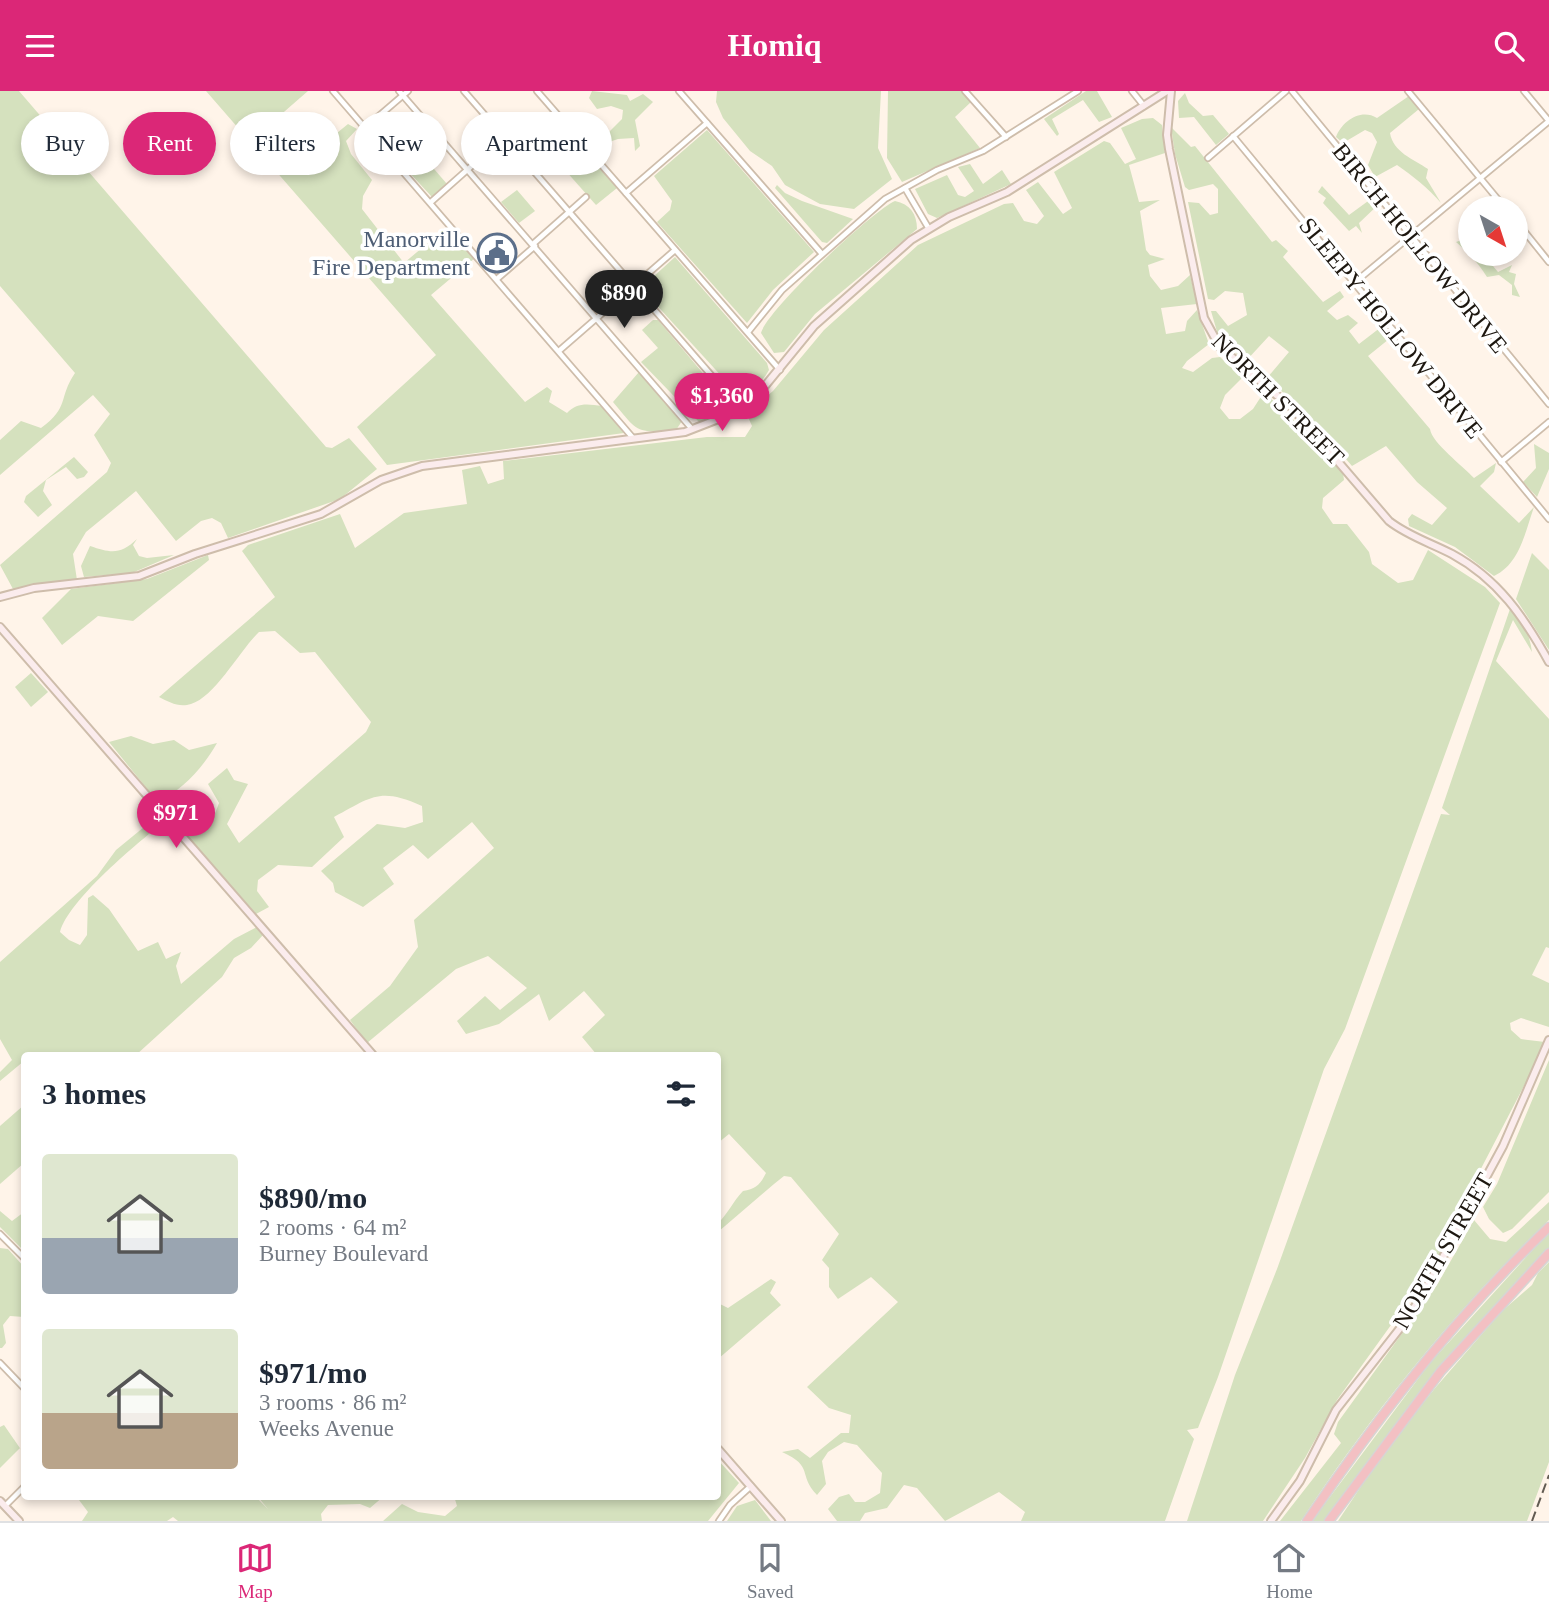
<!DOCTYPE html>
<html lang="en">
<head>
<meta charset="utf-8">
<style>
  body { margin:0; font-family:"Times New Roman",serif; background:#f2f2f3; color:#1f2937; height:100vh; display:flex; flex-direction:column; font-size:26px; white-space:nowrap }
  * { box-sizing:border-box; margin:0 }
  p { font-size:23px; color:#747a83 }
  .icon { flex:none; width:38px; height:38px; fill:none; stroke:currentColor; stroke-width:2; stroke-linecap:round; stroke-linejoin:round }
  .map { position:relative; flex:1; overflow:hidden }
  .details { position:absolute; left:21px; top:961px; width:700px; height:448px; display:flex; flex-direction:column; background:#fff; border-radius:7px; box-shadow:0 4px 10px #0003 }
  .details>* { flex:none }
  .top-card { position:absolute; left:21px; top:21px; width:700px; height:63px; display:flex; gap:14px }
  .needle { width:46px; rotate:141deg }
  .tools { position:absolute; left:1458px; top:105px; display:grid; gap:14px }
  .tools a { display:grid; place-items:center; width:70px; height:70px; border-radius:50%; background:#fff; box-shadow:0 4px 10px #0003; font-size:35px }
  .price { position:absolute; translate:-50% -60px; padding:0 16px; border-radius:24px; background:#db2777; color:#fff; font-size:23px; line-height:46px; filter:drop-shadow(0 2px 4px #0008) }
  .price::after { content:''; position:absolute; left:50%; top:42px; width:21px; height:16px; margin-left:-10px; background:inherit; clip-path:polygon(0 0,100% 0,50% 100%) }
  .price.selected { background:#222; color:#fff }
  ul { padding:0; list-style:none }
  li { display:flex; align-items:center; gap:21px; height:175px; padding:0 21px }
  li span { display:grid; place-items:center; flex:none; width:196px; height:140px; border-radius:7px; color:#555 }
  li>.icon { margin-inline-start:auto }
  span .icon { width:84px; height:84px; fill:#fffc; stroke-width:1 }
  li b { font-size:30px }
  h2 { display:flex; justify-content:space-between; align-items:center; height:84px; padding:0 21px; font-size:30px }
  .chip { padding:0 24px; border-radius:32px; background:#fff; box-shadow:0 4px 10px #0003; font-size:24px; line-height:63px }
  .chip.selected { background:#db2777; color:#fff }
  header { display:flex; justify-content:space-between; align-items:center; height:91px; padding:0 21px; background:#db2777; color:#fff; font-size:32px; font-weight:700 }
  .tabs { display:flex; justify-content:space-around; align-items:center; height:98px; border-top:2px solid #e0e1e3; background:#fff; font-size:19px; color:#747a83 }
  .tabs a { display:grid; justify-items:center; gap:4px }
  .tabs .selected { color:#db2777 }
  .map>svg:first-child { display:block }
</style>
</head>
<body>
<header><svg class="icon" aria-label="menu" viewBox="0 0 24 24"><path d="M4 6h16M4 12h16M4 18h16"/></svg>Homiq<svg class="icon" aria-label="search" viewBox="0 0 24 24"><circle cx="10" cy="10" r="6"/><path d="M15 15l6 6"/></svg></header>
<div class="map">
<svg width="1549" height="1430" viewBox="0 0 1549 1430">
  <rect width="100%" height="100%" fill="#fff4e9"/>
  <g fill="#d5e1be">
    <path d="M 0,0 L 19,0 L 326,356 L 332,357 L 349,347 L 377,378 L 340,408 L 228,447 L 221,432 L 212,427 L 201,430 L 176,450 L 136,400 L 86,441 L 73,463 L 77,489 L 13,498 L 0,474 L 107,381 L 111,372 L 94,344 L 110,323 L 93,304 L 0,384 L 0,349 L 21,330 L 41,337 C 70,316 58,307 75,282 L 0,195 Z"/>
    <path d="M 206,0 L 308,0 L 277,27 L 310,64 L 348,33 L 357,38 L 346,50 L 351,63 L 372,89 L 363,105 L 362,118 L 404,172 L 448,135 L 475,167 L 431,204 L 525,311 L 547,296 L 552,300 L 549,311 L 567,322 C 577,311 588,313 602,315 L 624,342 L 387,374 L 357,336 L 436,264 Z"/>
    <path d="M 592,0 L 627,4 L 630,10 L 643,3 L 653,11 L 635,29 L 640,55 L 635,60 L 634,47 L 618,48 L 594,56 L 622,28 L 623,19 L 611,15 L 597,18 L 589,7 Z"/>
    <path d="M 717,0 L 881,0 L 878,57 L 892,88 L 854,118 L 820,113 L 785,94 L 772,75 L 750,60 L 723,27 L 716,11 Z"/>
    <path d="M 888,0 L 961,0 L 971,11 L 955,26 L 980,57 L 902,91 L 887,67 Z"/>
    <path d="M 1086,0 L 1097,0 L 1112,26 L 1099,31 L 1083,9 L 1052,28 L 1059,43 L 1057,45 L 1044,28 Z"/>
    <path d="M 1185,2 L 1189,12 L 1203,25 L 1213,24 L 1229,43 L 1216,54 L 1194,26 L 1179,27 L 1178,10 Z"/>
    <path d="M 1409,5 L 1419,18 L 1390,42 C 1393,61 1413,68 1428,78 L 1426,87 L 1441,112 C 1428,97 1413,85 1397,74 L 1375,86 L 1368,74 L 1377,51 L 1372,42 L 1365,39 L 1343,52 L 1336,46 C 1342,30 1361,17 1377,27 Z"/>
    <path d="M 1153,27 L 1162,34 L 1165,62 L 1129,74 L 1139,111 L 1160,109 L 1140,120 L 1146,159 L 1150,164 L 1165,168 L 1148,174 L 1150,185 L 1161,199 L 1178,195 L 1190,184 L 1197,213 L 1161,217 L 1166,243 L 1185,240 L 1187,230 L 1197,219 L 1209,253 L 1187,270 L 1182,277 L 1193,281 L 1212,267 L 1220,266 L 1242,287 L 1225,304 L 1220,317 L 1229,328 L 1240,328 L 1253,318 L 1264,301 L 1303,338 L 1343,382 L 1344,389 L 1323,407 L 1322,417 L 1333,433 L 1347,433 L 1369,461 L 1372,473 L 1398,492 L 1413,489 L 1428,459 L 1485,496 L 1500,512 L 1345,938 L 1324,978 L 1218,1286 L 1198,1337 L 1187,1339 L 1194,1348 L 1165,1430 L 1021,1430 L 1025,1421 L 999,1401 L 945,1430 L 917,1397 L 904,1394 L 887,1417 L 865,1422 L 860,1430 L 837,1430 L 828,1418 L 839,1406 L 849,1403 L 855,1411 L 865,1411 L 880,1402 L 882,1382 L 857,1354 L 844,1351 L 828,1361 L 822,1370 L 826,1393 L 817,1404 C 797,1383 815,1376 782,1361 L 798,1358 L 810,1367 L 841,1342 L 849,1342 L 851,1324 L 829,1317 L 807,1296 L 898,1211 L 871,1186 L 838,1208 L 829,1196 L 829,1177 L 822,1169 L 839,1143 L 791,1086 L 784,1085 L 774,1093 L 718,1141 L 718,1132 C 728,1123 733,1110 743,1100 C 756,1098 760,1094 766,1082 L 729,1043 L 718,1052 L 718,964 L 597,964 L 582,946 L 605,924 L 584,900 L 549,930 L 539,903 L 499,933 L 466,943 L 457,930 L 485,905 L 500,919 L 527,897 L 488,865 L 456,878 L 367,952 L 350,929 L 390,895 L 418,856 L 414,829 L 494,757 L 472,731 L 428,768 L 413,754 L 383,777 L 394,793 L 363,816 L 335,801 L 333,792 L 321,780 L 377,733 L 405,737 L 423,731 L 422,715 C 379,696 372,706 334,726 L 344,746 L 312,776 L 278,774 L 258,789 L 257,800 L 269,816 L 256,823 L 185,742 L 213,728 L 219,712 L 208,693 L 227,677 L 234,689 L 248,693 L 227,733 L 239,752 L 366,641 L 371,631 L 315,561 L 300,562 L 275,540 L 259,541 C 240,559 215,606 191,613 C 179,617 169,611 159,606 L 275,506 L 242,460 L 248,454 L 340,423 L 355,457 L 404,422 L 467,413 L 462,379 L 480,375 L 488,393 L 504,388 L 503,370 L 707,346 L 745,346 L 752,335 L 748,326 L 751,318 L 773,300 L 824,239 L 918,154 L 1004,113 L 1013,112 L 1024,130 L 1037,133 L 1044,125 L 1026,99 L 1038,91 L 1063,123 L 1072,117 L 1054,81 L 1104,50 L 1110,52 L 1125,73 L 1136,68 L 1121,37 L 1142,28 Z"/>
    <path d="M 1171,36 L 1191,56 L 1195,55 L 1272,151 L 1276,149 L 1288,160 L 1283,166 L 1323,211 L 1340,200 L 1344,206 L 1327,220 L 1337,229 L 1348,224 L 1358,232 L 1349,240 L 1359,253 L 1385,233 L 1394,244 L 1368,265 L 1430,338 C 1432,352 1463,375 1474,387 L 1496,372 L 1494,381 L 1480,395 L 1519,432 L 1534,416 C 1525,441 1520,473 1494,485 L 1455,456 L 1409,435 L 1408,428 L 1412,423 L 1432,434 L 1447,417 L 1417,391 L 1386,355 L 1352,375 L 1309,325 L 1267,287 L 1289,261 L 1269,245 L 1245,271 L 1218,244 L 1211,220 L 1216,220 L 1228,235 L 1247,224 L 1243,202 L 1225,200 L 1214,209 L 1208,208 L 1188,111 L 1199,112 L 1210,124 L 1218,122 L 1218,98 L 1213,93 L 1189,99 L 1185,96 L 1175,63 Z"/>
    <path d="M 707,39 L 814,161 L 773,199 L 747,232 L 657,131 L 670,119 L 672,110 L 654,85 Z"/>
    <path d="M 577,52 L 617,97 L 596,114 L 557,70 Z"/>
    <path d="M 422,64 L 447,93 L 432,106 L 406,78 Z"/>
    <path d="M 970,73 L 983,93 L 1002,79 L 1011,93 L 937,127 L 928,123 L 915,98 L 947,84 L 958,104 L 965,106 L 974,100 L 958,76 Z"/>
    <path d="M 777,94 L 785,102 L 802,110 L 853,128 L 827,152 L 822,151 L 775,97 Z"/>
    <path d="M 1322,95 L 1349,124 L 1375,105 L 1379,113 L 1359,132 L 1362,142 L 1356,135 L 1349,140 L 1323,112 L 1326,107 L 1318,101 Z"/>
    <path d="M 517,99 L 535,120 L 519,132 L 501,111 Z"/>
    <path d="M 895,110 C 910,113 917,123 917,138 L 815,223 L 784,261 L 774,262 L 761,242 C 766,220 872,120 895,110 Z"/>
    <path d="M 1470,146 L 1470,163 L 1483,163 L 1498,181 L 1512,174 L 1509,181 L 1516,183 L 1514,193 L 1520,206 L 1512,204 L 1512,194 L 1499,184 L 1487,186 C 1479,173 1468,161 1456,151 Z"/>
    <path d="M 675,166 L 767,272 L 769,279 C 763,290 753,300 741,305 L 735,300 L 641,197 Z"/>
    <path d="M 653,229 L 658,229 L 729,313 L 727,317 L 700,332 L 641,271 L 658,257 L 642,239 Z"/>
    <path d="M 639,281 L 682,330 L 676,339 C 635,342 639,342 613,311 Z"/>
    <path d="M 1534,353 L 1549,362 L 1549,378 L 1537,406 L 1523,391 L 1536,377 Z"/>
    <path d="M 74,366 L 88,381 L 84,386 L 77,388 L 66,376 L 46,389 L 43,400 L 52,414 L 38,426 L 24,411 L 26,405 Z"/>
    <path d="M 137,448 L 133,454 L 139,465 L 147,467 L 174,464 L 132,482 L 84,486 L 81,475 L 90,455 C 111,462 120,464 137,448 Z"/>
    <path d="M 1532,462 L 1549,479 L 1549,559 L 1516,508 Z"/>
    <path d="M 208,464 L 209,469 L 133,530 L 98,525 L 62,554 L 42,527 L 71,498 L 147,488 Z"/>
    <path d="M 1510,518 C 1523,527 1530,545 1532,561 L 1513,529 L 1496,570 L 1549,628 L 1549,857 L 1546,856 L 1532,884 L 1549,892 L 1549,936 L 1521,927 L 1510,932 L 1511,939 L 1521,948 L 1545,951 L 1541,962 L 1459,1120 L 1440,1166 L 1337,1309 L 1305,1367 L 1263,1430 L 1187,1430 L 1235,1284 L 1277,1178 L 1441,723 L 1450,724 L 1442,717 Z"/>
    <path d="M 31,582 L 48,601 L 31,616 L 15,596 Z"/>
    <path d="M 131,645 L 153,653 L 174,649 L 189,659 L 217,652 C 204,675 182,701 157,710 L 109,651 Z"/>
    <path d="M 155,727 L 160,734 C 133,756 69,809 60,841 L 69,849 L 80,854 L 87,844 L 88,807 L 93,804 L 109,818 L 138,860 L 158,851 L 166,868 L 181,861 L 176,875 L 181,893 L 234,848 L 257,836 L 263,844 L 251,857 L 234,867 L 222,886 L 136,964 L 24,964 L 24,970 L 0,990 L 0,981 L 12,969 L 0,948 L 0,871 L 97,785 L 116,759 Z"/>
    <path d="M 1549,969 L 1549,1101 L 1512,1138 L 1503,1142 L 1489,1128 L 1483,1116 L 1497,1093 Z"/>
    <path d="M 24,1014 L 24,1072 L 0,1093 L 0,1035 Z"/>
    <path d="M 1549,1111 L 1549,1129 C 1456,1218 1372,1322 1301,1430 L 1280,1430 L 1341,1352 L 1334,1343 L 1338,1331 L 1437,1194 L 1474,1129 L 1490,1148 L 1506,1151 Z"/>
    <path d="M 0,1120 L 12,1130 L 24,1121 L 24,1160 L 0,1136 Z"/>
    <path d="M 1549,1141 L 1549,1157 L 1429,1289 L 1324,1430 L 1312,1430 L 1430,1272 Z"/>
    <path d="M 0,1157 L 8,1158 L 24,1176 L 24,1226 L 10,1225 L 3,1234 L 6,1252 L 2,1257 L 0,1257 Z"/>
    <path d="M 1549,1171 L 1549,1371 L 1527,1430 L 1338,1430 L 1384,1361 L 1436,1296 L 1502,1220 L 1532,1194 L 1538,1182 Z"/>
    <path d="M 771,1188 L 776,1191 L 770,1202 L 781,1214 L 718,1268 L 718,1212 L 728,1217 Z"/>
    <path d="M 4,1334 L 24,1363 L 20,1357 L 0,1377 L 0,1336 Z"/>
    <path d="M 718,1369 L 739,1392 L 708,1430 L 383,1430 L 402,1413 L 418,1421 L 445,1425 L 457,1415 L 454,1405 L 718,1405 Z"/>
    <path d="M 76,1405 L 93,1405 L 96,1408 L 105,1405 L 255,1405 L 268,1418 L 257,1405 L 384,1405 L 370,1417 L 360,1413 L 328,1414 L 321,1423 L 322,1430 L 178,1430 L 173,1426 L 167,1430 L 82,1430 L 88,1421 Z"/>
    <path d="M 755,1409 L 771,1430 L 727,1430 L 737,1415 Z"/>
  </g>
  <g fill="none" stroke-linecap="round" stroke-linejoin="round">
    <defs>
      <g id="street">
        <path d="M 333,0 L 633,347"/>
        <path d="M 399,0 L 692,338"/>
        <path d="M 464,0 L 738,315"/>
        <path d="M 537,0 L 780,279"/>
        <path d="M 679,0 L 822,163"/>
        <path d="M 965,0 L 1006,46"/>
        <path d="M 1132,0 L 1144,15"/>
        <path d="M 1292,0 L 1549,313"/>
        <path d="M 1408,0 L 1505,117"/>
        <path d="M 1524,0 L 1549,30"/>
        <path d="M 366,36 L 408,0"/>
        <path d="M 1233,45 L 1549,428"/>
        <path d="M 1208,67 L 1286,0"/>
        <path d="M 905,97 L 929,138"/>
        <path d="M 626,102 L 707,32"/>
        <path d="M 431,111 L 520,32"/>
        <path d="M 1516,130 L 1549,171"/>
        <path d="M 533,153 L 586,106"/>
        <path d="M 498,187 L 535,155"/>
        <path d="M 1354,192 L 1549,30"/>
        <path d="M 748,241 L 782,199 L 885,108 L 937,79 L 983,60 L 1078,0"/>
        <path d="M 560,259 L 675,159"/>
        <path d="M 1501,371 L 1549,331"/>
        <path d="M 0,1143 L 24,1167"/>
        <path d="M 0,1272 L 24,1297"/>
        <path d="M 5,1415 L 24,1396"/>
        <path d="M 719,1430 L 730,1414 L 751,1395"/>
      </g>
      <g id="secondary">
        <path d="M 1171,0 L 1167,44 L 1169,58 L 1204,227 L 1220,256 L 1293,318 L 1389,430 C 1408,445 1431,452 1452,463 C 1498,488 1524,526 1549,571"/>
        <path d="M 0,506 L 34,497 L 139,485 L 195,463 L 321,423 L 381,389 L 422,375 L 685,341 L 721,327 L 760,301 L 814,235 L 911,149 L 949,126 L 1007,101 L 1167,0"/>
        <path d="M 0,536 L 373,964"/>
        <path d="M 718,1358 L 781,1430"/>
        <path d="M 0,1410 L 19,1430"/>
        <path d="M 1271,1430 L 1300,1390 L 1336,1319 L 1408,1227 L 1430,1190 L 1503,1055 L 1549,949"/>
      </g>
      <g id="highway">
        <path d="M 1307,1430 C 1378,1325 1457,1224 1549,1136"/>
        <path d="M 1329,1430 L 1441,1280 L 1549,1162"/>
      </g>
    </defs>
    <use href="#street" stroke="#cebdab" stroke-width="8"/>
    <use href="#secondary" stroke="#cebdab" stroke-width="10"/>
    <use href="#highway" stroke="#d6d5d4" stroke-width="11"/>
    <use href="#street" stroke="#fff" stroke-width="4.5"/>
    <use href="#secondary" stroke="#fbeced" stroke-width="6"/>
    <use href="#highway" stroke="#f3c0c3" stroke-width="8"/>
    <path stroke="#625b52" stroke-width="2" stroke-dasharray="10 5" stroke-linecap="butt" d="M 1532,1430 L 1549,1384"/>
  </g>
  <defs>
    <symbol id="civic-ring" viewBox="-11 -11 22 22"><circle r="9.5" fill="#fff" stroke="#5c6f8a" stroke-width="1.5"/><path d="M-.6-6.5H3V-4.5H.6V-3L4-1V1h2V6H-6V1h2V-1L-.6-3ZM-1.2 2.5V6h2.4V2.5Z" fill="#5c6f8a"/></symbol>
  </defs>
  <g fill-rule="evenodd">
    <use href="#civic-ring" x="475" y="140" width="44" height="44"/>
  </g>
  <g text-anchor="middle" stroke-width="7" stroke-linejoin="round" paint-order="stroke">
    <g font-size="24" fill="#4e5e75" stroke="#fff" text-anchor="end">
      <text x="470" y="156">Manorville<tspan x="470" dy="28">Fire Department</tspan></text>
    </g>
    <g font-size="24" fill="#1d1710" stroke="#fff">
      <text transform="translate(1420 157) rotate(51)" y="8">BIRCH HOLLOW DRIVE</text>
      <text transform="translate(1391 237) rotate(51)" y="8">SLEEPY HOLLOW DRIVE</text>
      <text transform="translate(1278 308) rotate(45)" y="8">NORTH STREET</text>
      <text transform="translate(1443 1160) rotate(-60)" y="8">NORTH STREET</text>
    </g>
  </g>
</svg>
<div class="tools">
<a><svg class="needle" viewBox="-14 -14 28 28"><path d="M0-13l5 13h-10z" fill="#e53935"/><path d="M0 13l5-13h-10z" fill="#747a83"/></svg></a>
</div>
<b class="price selected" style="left:624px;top:239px">$890</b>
<b class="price" style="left:722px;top:342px">$1,360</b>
<b class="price" style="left:176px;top:759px">$971</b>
<div class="top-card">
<a class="chip">Buy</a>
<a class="chip selected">Rent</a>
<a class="chip">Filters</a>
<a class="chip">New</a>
<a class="chip">Apartment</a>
</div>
<section class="details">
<h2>3 homes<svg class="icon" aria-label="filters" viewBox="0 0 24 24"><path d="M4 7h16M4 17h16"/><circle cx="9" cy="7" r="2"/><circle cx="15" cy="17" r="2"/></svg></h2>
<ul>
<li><span style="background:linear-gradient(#dfe7d0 60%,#9aa5b1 0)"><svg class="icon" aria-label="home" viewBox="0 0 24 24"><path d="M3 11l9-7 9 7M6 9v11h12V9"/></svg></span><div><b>$890/mo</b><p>2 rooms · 64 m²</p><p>Burney Boulevard</p></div></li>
<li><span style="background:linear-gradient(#dfe7d0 60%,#b9a48a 0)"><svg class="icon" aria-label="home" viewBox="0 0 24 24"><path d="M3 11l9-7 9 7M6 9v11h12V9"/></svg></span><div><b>$971/mo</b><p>3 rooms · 86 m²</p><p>Weeks Avenue</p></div></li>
</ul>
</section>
</div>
<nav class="tabs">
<a class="selected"><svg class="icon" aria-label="map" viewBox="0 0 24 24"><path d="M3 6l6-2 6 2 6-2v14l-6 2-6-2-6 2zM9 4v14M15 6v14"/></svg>Map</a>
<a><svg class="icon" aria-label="saved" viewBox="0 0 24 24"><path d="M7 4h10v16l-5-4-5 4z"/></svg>Saved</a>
<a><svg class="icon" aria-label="home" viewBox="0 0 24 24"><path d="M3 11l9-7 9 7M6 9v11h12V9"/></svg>Home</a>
</nav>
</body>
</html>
